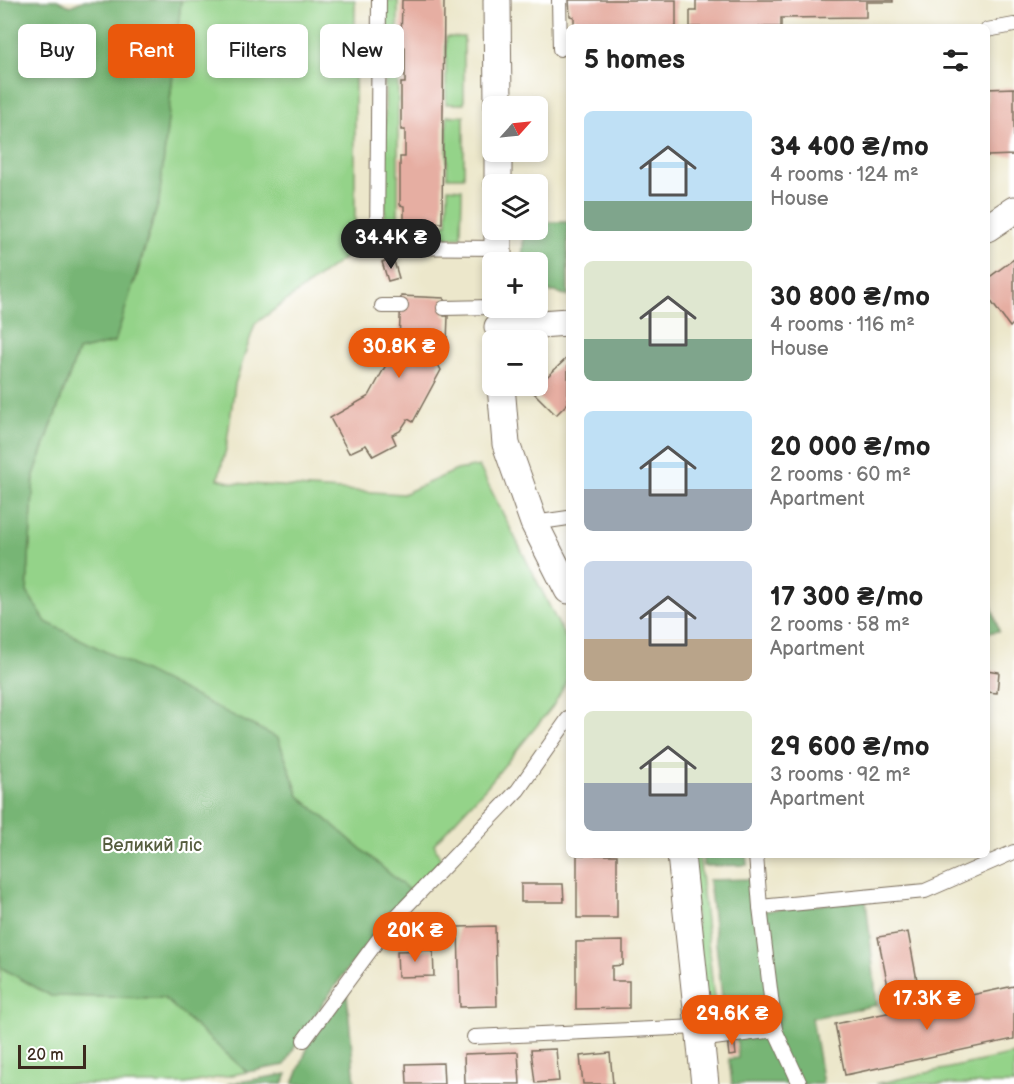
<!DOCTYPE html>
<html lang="en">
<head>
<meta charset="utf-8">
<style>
  body { margin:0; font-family:"Balsamiq Sans",sans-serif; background:#f6f6f6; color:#222; height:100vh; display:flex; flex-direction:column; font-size:22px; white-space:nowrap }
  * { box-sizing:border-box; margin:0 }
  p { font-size:20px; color:#767676 }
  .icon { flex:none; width:33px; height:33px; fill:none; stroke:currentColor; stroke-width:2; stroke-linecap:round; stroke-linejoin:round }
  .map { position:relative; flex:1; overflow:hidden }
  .details { position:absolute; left:566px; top:24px; width:424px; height:834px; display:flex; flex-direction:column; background:#fff; border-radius:9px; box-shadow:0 3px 9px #0003 }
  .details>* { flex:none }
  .hud { position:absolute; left:18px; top:24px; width:458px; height:54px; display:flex; gap:12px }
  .needle { width:39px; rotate:63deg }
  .controls { position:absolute; left:482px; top:96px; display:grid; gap:12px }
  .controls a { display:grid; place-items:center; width:66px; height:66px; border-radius:9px; background:#fff; box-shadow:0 3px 9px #0003; font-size:30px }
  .scale { position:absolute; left:18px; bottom:15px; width:68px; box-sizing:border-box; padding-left:6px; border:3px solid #3b2a1e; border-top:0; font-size:16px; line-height:21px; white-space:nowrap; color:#3b2a1e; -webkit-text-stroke:4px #fff; paint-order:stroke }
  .price { position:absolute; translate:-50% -51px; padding:0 14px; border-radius:21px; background:#ea580c; color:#fff; font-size:20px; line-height:39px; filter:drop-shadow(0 2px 3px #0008) }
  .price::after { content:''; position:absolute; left:50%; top:36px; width:18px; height:14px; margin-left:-9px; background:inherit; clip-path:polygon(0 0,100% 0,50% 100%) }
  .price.current { background:#222; color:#fff }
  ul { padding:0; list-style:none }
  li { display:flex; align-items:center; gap:18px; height:150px; padding:0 18px }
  li span { display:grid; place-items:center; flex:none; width:168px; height:120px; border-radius:9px; color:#555 }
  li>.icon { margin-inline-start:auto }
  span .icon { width:72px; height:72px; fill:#fffc; stroke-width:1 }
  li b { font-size:26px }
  h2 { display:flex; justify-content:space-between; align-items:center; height:72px; padding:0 18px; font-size:26px }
  .tag { padding:0 21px; border-radius:9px; background:#fff; box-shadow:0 3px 9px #0003; font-size:21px; line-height:54px }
  .tag.current { background:#ea580c; color:#fff }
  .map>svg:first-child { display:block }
</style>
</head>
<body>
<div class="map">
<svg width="1014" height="1084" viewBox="0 0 1014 1084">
  <rect width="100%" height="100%" fill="#fff"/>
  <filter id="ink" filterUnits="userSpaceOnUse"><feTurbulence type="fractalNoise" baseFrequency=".0167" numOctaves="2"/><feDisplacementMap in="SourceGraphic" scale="12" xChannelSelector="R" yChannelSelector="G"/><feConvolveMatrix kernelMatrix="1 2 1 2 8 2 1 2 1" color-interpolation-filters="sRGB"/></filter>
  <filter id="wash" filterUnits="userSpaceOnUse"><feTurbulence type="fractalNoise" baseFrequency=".008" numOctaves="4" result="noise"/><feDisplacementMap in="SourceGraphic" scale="24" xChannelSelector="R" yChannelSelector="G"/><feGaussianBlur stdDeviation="1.35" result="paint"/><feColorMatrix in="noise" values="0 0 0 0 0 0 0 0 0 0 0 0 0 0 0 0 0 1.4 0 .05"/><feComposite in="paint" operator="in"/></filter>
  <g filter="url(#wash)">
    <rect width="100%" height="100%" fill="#ece7cb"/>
    <g fill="#94d389" stroke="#687e54" stroke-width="1.5">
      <path d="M 181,0 L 355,0 L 355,250 L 255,324 L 235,384 L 226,449 L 218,479 L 234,483 L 403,494 L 457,470 L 479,466 L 568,643 L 568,667 L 566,683 L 553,706 L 489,784 L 434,844 L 441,860 L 410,891 L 299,796 L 278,738 L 45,622 L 27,592 L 34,475 L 78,351 L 135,282 L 159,201 Z"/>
      <path d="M 385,0 L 398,0 L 398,223 L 447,224 L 448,188 L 462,189 L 461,237 L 397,238 L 385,223 Z"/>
      <rect x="446" y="37" width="18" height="67"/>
      <rect x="447" y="116" width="17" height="61"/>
      <path d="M 690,855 L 699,855 L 718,1037 L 706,1027 Z"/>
      <path d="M 0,967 L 51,996 L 164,998 L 247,1072 L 186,1084 L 0,1084 Z"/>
      <path d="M 1014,1054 L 1014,1084 L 876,1084 Z"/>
    </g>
    <g fill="#77b575" stroke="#59704a" stroke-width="1.5">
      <path d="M 0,0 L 57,0 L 70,6 L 85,0 L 181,0 L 159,201 L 115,342 L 78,351 L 34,475 L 27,592 L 46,622 L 278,738 L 299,796 L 410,891 C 386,916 367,944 346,971 C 324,1002 302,1031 285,1065 L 247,1072 L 164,998 L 51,996 L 0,967 Z"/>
      <path d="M 537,222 L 568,222 L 568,296 L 556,292 L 537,291 L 537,262 L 522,262 L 524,230 L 537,230 Z"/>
      <path d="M 987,591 L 999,631 L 987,633 Z"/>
      <path d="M 703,855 L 746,855 L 747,865 L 703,866 Z"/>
      <path d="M 749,879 L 752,912 L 866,900 L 877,1005 L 812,1018 L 823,1084 L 732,1084 L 729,1059 L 738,1058 L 736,1032 L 726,1033 L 709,880 Z"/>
      <path d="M 347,995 L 355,1084 L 293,1084 L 309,1044 Z"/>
      <path d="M 287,1074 L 283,1084 L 227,1084 Z"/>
    </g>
    <g id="blocks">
      <g fill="#e6aea2">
        <path d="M 402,0 L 444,0 L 442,223 L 404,223 L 404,206 L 400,205 L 400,157 L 405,157 L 405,130 L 401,130 L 401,83 L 405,83 L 405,47 L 401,46 Z"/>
        <path d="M 569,0 L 676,0 L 676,27 L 574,27 L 574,17 L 570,16 Z"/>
        <path d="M 696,0 L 893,0 L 893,2 L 866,2 L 866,17 L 781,18 L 781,27 L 690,27 L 690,11 L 696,11 Z"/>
        <path d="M 1014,88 L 1014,155 L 987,156 L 987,89 Z"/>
        <path d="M 393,258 L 399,278 L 388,281 L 382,262 Z"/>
        <path d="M 1014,259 L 1014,323 L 1010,327 L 987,296 L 987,279 Z"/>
        <path d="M 401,296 L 444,298 L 444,316 L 448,316 L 447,342 L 441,341 L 440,360 L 437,363 L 441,370 L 413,422 L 408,419 L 400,431 L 392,435 L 396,444 L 373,456 L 366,445 L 349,453 L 330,418 L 369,396 L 399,341 Z"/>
        <path d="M 568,357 L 568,403 L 556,415 L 532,391 Z"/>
        <path d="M 987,670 L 999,672 L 997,693 L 987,692 Z"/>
        <rect x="577" y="855" width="40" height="63"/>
        <path d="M 521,884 L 563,884 L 564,902 L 521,902 Z"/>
        <path d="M 495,926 L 497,1006 L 460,1007 L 458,927 Z"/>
        <path d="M 908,932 L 919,991 L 890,996 L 878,937 Z"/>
        <path d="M 623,941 L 623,965 L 612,966 L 612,981 L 629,981 L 629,1008 L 576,1009 L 576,942 Z"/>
        <path d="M 433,950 L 434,976 L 398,977 L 397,951 Z"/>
        <path d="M 1014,986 L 1014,1039 L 845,1075 L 835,1024 Z"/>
        <path d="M 734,1037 L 736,1055 L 729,1056 L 727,1038 Z"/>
        <path d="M 556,1049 L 559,1081 L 535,1083 L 531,1050 Z"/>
        <path d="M 518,1052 L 520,1084 L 465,1084 L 464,1054 Z"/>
        <path d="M 610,1053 L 613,1084 L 583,1084 L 580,1056 Z"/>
        <path d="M 443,1063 L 444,1084 L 407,1084 L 406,1064 Z"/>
      </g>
    </g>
  </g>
  <g filter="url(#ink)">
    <use href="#blocks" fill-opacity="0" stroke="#796c5b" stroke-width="1.5"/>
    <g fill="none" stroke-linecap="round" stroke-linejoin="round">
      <defs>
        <g id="service">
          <path d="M 379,0 L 377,247 L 498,248"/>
          <path d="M 559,0 L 560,49"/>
          <path d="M 987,30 L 1014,25"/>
          <path d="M 382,306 L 401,306"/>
          <path d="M 444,308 L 492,307"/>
          <path d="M 534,523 L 568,518"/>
          <path d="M 756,855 L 760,907 L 775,1030 L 800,1084"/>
          <path d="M 760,907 L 925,891 L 1014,852"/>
          <path d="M 474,1037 L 698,1027"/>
          <path d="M 304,1040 L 392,921 L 518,790 L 568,719"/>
          <path d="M 699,1040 L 775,1030"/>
        </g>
        <g id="minor">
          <path d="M 497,0 L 498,106"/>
          <path d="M 498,152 L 498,184"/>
          <path d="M 987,228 L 1014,210"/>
          <path d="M 498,230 L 498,262"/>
          <path d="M 498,327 L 568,322"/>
          <path d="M 501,386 L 506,444 L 534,523 L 568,590"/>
          <path d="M 681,855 L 705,1084"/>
        </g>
      </defs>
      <use href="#service" stroke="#796c5b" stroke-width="16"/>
      <use href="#minor" stroke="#796c5b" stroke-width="29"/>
      <use href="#service" stroke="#fff" stroke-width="14"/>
      <use href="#minor" stroke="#fff" stroke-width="27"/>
    </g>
  </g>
  <g text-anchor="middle" stroke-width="4.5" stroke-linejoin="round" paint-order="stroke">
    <g font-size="18" fill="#565d3e" stroke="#fff">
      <text x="152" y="851">Великий ліс</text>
    </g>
  </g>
</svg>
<div class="controls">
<a><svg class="needle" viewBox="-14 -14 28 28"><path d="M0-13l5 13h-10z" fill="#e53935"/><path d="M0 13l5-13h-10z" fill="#767676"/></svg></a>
<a><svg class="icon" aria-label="layers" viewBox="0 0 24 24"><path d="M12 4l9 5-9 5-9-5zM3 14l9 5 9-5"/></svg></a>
<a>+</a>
<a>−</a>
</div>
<div class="scale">20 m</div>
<b class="price current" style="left:391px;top:270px">34.4K ₴</b>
<b class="price" style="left:399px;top:379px">30.8K ₴</b>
<b class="price" style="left:415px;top:963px">20K ₴</b>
<b class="price" style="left:927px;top:1031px">17.3K ₴</b>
<b class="price" style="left:732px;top:1046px">29.6K ₴</b>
<div class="hud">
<a class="tag">Buy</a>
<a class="tag current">Rent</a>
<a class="tag">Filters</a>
<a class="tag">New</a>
</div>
<section class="details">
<h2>5 homes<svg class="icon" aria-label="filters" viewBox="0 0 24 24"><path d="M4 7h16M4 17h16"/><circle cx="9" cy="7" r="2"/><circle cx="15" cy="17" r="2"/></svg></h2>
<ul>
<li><span style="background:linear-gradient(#bfe0f5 75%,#7fa58c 0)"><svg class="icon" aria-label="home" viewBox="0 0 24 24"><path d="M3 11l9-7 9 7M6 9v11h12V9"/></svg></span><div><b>34 400 ₴/mo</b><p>4 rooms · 124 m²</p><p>House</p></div></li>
<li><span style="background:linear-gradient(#dfe7d0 65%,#7fa58c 0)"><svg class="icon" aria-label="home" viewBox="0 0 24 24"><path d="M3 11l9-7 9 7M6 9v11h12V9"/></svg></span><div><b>30 800 ₴/mo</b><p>4 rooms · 116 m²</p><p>House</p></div></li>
<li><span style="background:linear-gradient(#bfe0f5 65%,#9aa5b1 0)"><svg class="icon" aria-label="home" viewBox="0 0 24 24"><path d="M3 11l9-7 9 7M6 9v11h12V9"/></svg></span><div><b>20 000 ₴/mo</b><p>2 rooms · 60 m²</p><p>Apartment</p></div></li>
<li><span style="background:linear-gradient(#c9d6e8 65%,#b9a48a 0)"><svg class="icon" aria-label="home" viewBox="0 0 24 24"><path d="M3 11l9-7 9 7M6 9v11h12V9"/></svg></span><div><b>17 300 ₴/mo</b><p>2 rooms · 58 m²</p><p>Apartment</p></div></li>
<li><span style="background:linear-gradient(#dfe7d0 60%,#9aa5b1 0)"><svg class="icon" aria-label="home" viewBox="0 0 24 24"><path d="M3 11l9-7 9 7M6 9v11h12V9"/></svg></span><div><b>29 600 ₴/mo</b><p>3 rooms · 92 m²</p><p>Apartment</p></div></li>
</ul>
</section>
</div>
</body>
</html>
